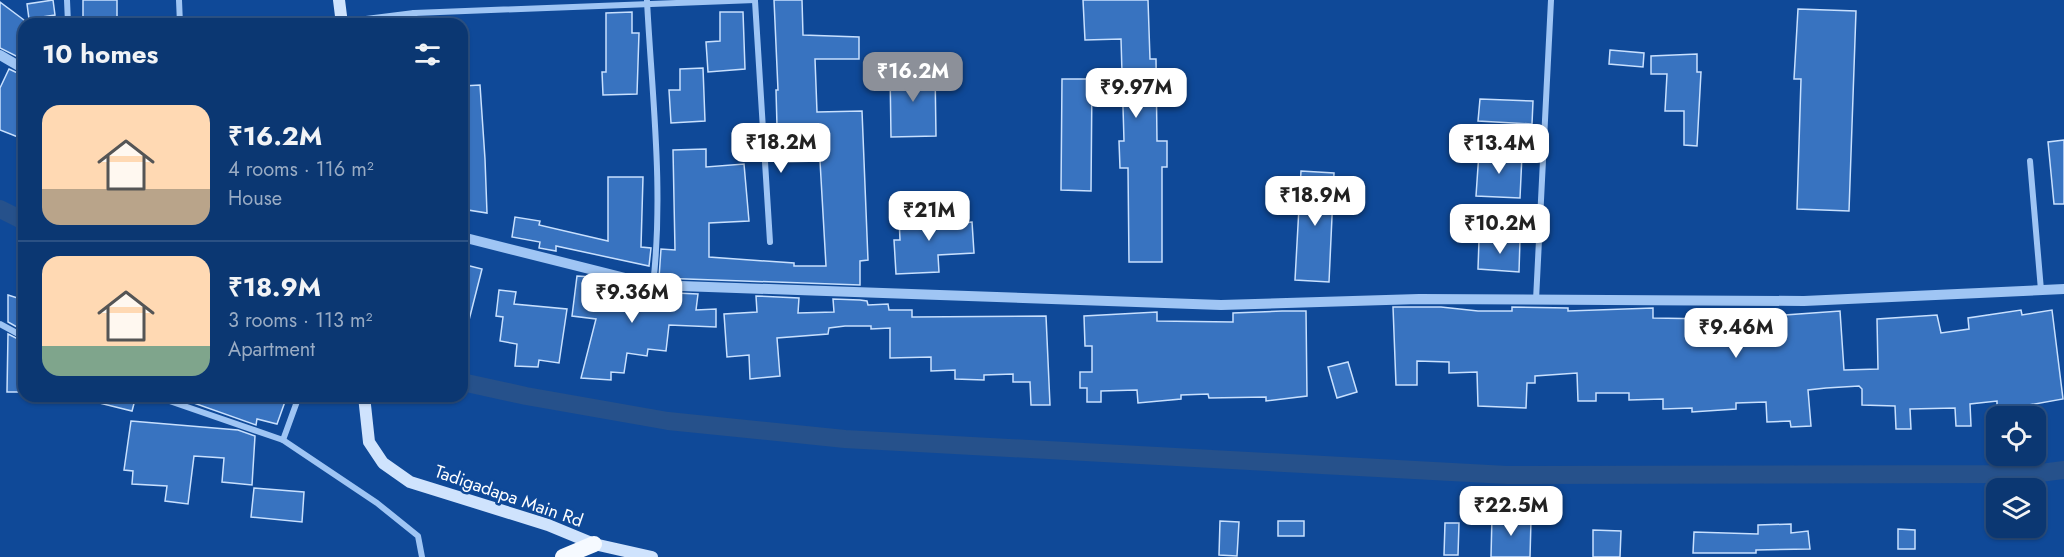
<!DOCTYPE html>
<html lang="en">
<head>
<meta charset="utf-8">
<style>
  body { margin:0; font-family:Jost,sans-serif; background:#143f77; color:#f1f3f6; height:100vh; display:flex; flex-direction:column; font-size:22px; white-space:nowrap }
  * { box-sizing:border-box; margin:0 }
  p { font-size:20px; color:#9aacc4 }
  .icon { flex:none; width:33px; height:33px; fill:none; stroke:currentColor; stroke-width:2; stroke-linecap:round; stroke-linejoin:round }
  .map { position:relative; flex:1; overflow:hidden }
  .drawer { position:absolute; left:18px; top:18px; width:450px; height:384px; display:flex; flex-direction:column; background:#0b3772; border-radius:18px; box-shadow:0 2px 4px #0004,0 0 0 2px #2b5184 }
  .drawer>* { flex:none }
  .buttons { position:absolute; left:1986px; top:406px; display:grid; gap:12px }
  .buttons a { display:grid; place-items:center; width:60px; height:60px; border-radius:12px; background:#0b3772; box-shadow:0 2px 4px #0004,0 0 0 2px #2b5184; font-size:30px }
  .price { position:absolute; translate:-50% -51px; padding:0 14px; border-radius:12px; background:#fff; color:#222; font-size:20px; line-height:39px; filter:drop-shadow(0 2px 3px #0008) }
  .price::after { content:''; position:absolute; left:50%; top:36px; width:18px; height:14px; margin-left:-9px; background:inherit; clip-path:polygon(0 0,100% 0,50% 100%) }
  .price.active { background:#8c9099; color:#fff }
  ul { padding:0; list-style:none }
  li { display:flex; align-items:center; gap:18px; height:150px; padding:0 24px }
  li+li { border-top:2px solid #2b5184 }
  li span { display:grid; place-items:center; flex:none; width:168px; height:120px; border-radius:18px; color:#555 }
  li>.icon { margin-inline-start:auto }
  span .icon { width:72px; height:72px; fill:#fffc; stroke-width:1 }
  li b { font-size:26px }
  h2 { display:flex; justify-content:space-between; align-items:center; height:72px; padding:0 24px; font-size:26px }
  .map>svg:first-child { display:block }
</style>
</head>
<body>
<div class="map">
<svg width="2064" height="557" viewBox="0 0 2064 557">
  <rect width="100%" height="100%" fill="#0f4998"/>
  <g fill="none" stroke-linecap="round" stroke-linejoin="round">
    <g stroke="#26518b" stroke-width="18">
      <path d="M 0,209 L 24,221"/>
      <path d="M 462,382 L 526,396 L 668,421 L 845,439 L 1507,475 L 2032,474 L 2064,470"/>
    </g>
  </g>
  <g fill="#3873c0" stroke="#c8e0fe" stroke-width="1.5">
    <path d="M 53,0 L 55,15 L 29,19 L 27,4 Z"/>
    <rect x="83" y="0" width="34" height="24"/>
    <path d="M 774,0 L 802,0 L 803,35 L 859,37 L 859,59 L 815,59 L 817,112 L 862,111 L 868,260 L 860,261 L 860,285 L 659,278 L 661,249 L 675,250 L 673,150 L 706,149 L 706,167 L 744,164 L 749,221 L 709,223 L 709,257 L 794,263 L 794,266 L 826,266 L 820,161 L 778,162 L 776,90 L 778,90 Z"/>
    <path d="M 1083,0 L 1148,0 L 1150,59 L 1156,59 L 1157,141 L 1167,141 L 1167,167 L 1162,167 L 1162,262 L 1129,262 L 1128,168 L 1120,168 L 1119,141 L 1124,141 L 1121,39 L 1085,40 Z"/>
    <path d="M 0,2 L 24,20 L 24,60 L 0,48 Z"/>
    <path d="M 1798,9 L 1856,11 L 1849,211 L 1797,209 L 1801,79 L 1794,79 Z"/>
    <path d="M 632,12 L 632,33 L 639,33 L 637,94 L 603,95 L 602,72 L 606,72 L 606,13 Z"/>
    <path d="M 720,12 L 743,12 L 745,69 L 708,72 L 706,42 L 720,41 Z"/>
    <path d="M 1610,50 L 1644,53 L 1643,67 L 1609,64 Z"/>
    <path d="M 1697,54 L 1697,72 L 1701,72 L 1697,146 L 1684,145 L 1684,111 L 1665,111 L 1667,74 L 1651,74 L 1651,56 Z"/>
    <path d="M 703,68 L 705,121 L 671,123 L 669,90 L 680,90 L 680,69 Z"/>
    <path d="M 935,68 L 936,136 L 891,137 L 890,69 Z"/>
    <path d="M 9,69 L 24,76 L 24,124 L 18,137 L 0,130 L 0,88 Z"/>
    <path d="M 1062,79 L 1092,79 L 1091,191 L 1061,190 Z"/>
    <path d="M 480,85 L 485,159 L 487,213 L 462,209 L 462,86 Z"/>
    <path d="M 1480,99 L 1533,101 L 1532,124 L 1478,121 Z"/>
    <path d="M 2064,140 L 2064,204 L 2054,204 L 2048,142 Z"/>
    <path d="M 1479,152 L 1522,155 L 1520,198 L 1476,196 Z"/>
    <path d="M 1301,171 L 1334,173 L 1329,282 L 1295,280 Z"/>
    <path d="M 608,177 L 643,177 L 641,247 L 651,248 L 649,266 L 556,246 L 556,251 L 539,248 L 540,242 L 512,237 L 515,217 L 540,221 L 539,225 L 608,241 Z"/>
    <path d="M 936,211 L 937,224 L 972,222 L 974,253 L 938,255 L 939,272 L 896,274 L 894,240 L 900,240 L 899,217 L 904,217 L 903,212 Z"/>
    <path d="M 1499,238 L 1520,239 L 1519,272 L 1478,269 L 1479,240 L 1499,240 Z"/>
    <path d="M 462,264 L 482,269 L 467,328 L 462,328 Z"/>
    <path d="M 577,276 L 592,277 L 589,297 L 619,300 L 622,285 L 653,292 L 698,294 L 696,310 L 716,309 L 716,327 L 669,325 L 666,351 L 648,349 L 647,356 L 627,353 L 624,373 L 611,372 L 611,380 L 581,378 L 596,319 L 572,316 Z"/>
    <path d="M 499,290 L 516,292 L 514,304 L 567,309 L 559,363 L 539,360 L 538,367 L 515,366 L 517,344 L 500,341 L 503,317 L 496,316 Z"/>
    <path d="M 8,295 L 24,300 L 24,331 L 8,322 Z"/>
    <path d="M 756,296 L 799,298 L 798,313 L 834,312 L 833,299 L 860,300 L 867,301 L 868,305 L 888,304 L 889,310 L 912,310 L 912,317 L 1046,316 L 1050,405 L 1031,405 L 1030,382 L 1013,382 L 1013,374 L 984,375 L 984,380 L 955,379 L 955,370 L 931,371 L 931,357 L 890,358 L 890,328 L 871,329 L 871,326 L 845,326 L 829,328 L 828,334 L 777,338 L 780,376 L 750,379 L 749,355 L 727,357 L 724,314 L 757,312 Z"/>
    <path d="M 1393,307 L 1441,307 L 1478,311 L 1512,311 L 1512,307 L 1568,308 L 1568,311 L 1653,308 L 1653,318 L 1712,319 L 1712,322 L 1785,319 L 1785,315 L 1840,311 L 1844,370 L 1878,369 L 1877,319 L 1937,315 L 1941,333 L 1969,329 L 1968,318 L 2021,310 L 2022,315 L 2052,310 L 2063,399 L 2012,408 L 2012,417 L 1997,417 L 1997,401 L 1970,404 L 1971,426 L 1956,426 L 1955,408 L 1910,409 L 1911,429 L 1896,429 L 1895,406 L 1862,405 L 1862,389 L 1859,386 L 1826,388 L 1808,390 L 1811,426 L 1791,427 L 1790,421 L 1767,422 L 1766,402 L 1736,403 L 1736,409 L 1692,412 L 1692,408 L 1663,409 L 1663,399 L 1629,400 L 1629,393 L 1596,393 L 1596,401 L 1578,401 L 1577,373 L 1535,376 L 1535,383 L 1527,383 L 1526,408 L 1478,406 L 1477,372 L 1449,373 L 1449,362 L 1417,361 L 1417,385 L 1396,385 Z"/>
    <path d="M 1282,311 L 1306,311 L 1307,396 L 1266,401 L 1266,397 L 1209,398 L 1208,394 L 1181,395 L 1181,399 L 1138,403 L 1137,390 L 1101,391 L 1101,402 L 1087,402 L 1087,388 L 1080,388 L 1080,372 L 1092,372 L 1092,346 L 1085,346 L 1084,316 L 1157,312 L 1157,321 L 1233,322 L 1233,313 Z"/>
    <path d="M 8,334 L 24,342 L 24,392 L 7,392 Z"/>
    <path d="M 1348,362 L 1357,392 L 1337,398 L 1328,367 Z"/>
    <path d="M 91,396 L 136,396 L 132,411 L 91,401 Z"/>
    <path d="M 174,396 L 287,396 L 277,424 L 257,419 L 256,425 Z"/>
    <path d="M 131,421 L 238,430 L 255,436 L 252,485 L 222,482 L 224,458 L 194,456 L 188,504 L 165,501 L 167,486 L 132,484 L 133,471 L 124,470 Z"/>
    <path d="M 254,488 L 304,492 L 302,522 L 251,517 Z"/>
    <path d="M 1492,516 L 1531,520 L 1530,557 L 1491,557 Z"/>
    <path d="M 1220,521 L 1239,522 L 1237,556 L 1219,555 Z"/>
    <rect x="1278" y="521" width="26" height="15"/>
    <path d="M 1445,523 L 1459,523 L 1458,555 L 1444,555 Z"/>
    <path d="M 1791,524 L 1791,533 L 1808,531 L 1810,549 L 1756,550 L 1756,553 L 1693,553 L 1694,532 L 1758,534 L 1758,525 Z"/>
    <path d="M 1898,529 L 1915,530 L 1915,549 L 1898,549 Z"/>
    <path d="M 1593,530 L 1621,531 L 1620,557 L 1593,557 Z"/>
  </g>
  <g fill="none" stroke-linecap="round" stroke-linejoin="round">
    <g stroke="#9fc5f4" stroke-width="6">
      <path d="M 67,0 L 68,23"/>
      <path d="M 179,0 L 180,24"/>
      <path d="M 647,1 C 652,97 664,189 653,285"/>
      <path d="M 755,1 L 770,242"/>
      <path d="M 414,13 L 415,24"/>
      <path d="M 342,22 L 414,13 L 755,0"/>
      <path d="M 2030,161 L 2041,290"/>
      <path d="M 1536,300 L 1551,0"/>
      <path d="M 0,324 L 24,337"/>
      <path d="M 155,396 L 283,440 L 377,503 L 418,536 L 422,557"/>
      <path d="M 283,440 L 299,396"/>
    </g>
    <g stroke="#9fc5f4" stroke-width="10">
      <path d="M 0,55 L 24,69"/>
      <path d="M 462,237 L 653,285 L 1221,305 L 1419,299 L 1804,301 L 2064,289"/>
    </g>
    <g stroke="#cfe3fd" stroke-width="12">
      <path d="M 339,0 L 342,24"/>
      <path d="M 364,396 L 369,442 L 383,463 L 410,482 L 548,525 L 594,544 L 652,557"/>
    </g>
    <path stroke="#f6faff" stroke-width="16" d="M 563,557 L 594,544"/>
  </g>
  <g text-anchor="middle" stroke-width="5" stroke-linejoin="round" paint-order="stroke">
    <g font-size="18" fill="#fff" stroke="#0f4998">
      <text transform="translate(509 496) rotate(19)" y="6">Tadigadapa Main Rd</text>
    </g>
  </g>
</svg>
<div class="buttons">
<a><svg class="icon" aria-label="locate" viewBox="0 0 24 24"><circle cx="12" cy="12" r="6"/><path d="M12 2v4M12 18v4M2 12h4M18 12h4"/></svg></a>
<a><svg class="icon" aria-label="layers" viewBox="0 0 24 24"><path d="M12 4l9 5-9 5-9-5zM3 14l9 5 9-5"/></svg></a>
</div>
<b class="price active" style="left:913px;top:103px">₹16.2M</b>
<b class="price" style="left:1136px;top:119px">₹9.97M</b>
<b class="price" style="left:781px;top:174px">₹18.2M</b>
<b class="price" style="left:1499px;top:175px">₹13.4M</b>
<b class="price" style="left:1315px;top:227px">₹18.9M</b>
<b class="price" style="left:929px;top:242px">₹21M</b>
<b class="price" style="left:1500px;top:255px">₹10.2M</b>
<b class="price" style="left:632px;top:324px">₹9.36M</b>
<b class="price" style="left:1736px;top:359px">₹9.46M</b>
<b class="price" style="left:1511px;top:537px">₹22.5M</b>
<section class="drawer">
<h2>10 homes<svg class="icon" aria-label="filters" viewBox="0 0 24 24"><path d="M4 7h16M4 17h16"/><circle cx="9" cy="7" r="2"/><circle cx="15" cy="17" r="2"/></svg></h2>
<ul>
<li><span style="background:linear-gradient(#ffd9b3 70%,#b9a48a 0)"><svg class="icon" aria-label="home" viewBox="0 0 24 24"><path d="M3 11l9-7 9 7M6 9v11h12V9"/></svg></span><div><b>₹16.2M</b><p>4 rooms · 116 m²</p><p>House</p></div></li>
<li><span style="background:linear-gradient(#ffd9b3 75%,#7fa58c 0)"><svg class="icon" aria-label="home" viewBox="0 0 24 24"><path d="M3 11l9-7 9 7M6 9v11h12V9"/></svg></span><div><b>₹18.9M</b><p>3 rooms · 113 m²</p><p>Apartment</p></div></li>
</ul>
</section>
</div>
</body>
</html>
